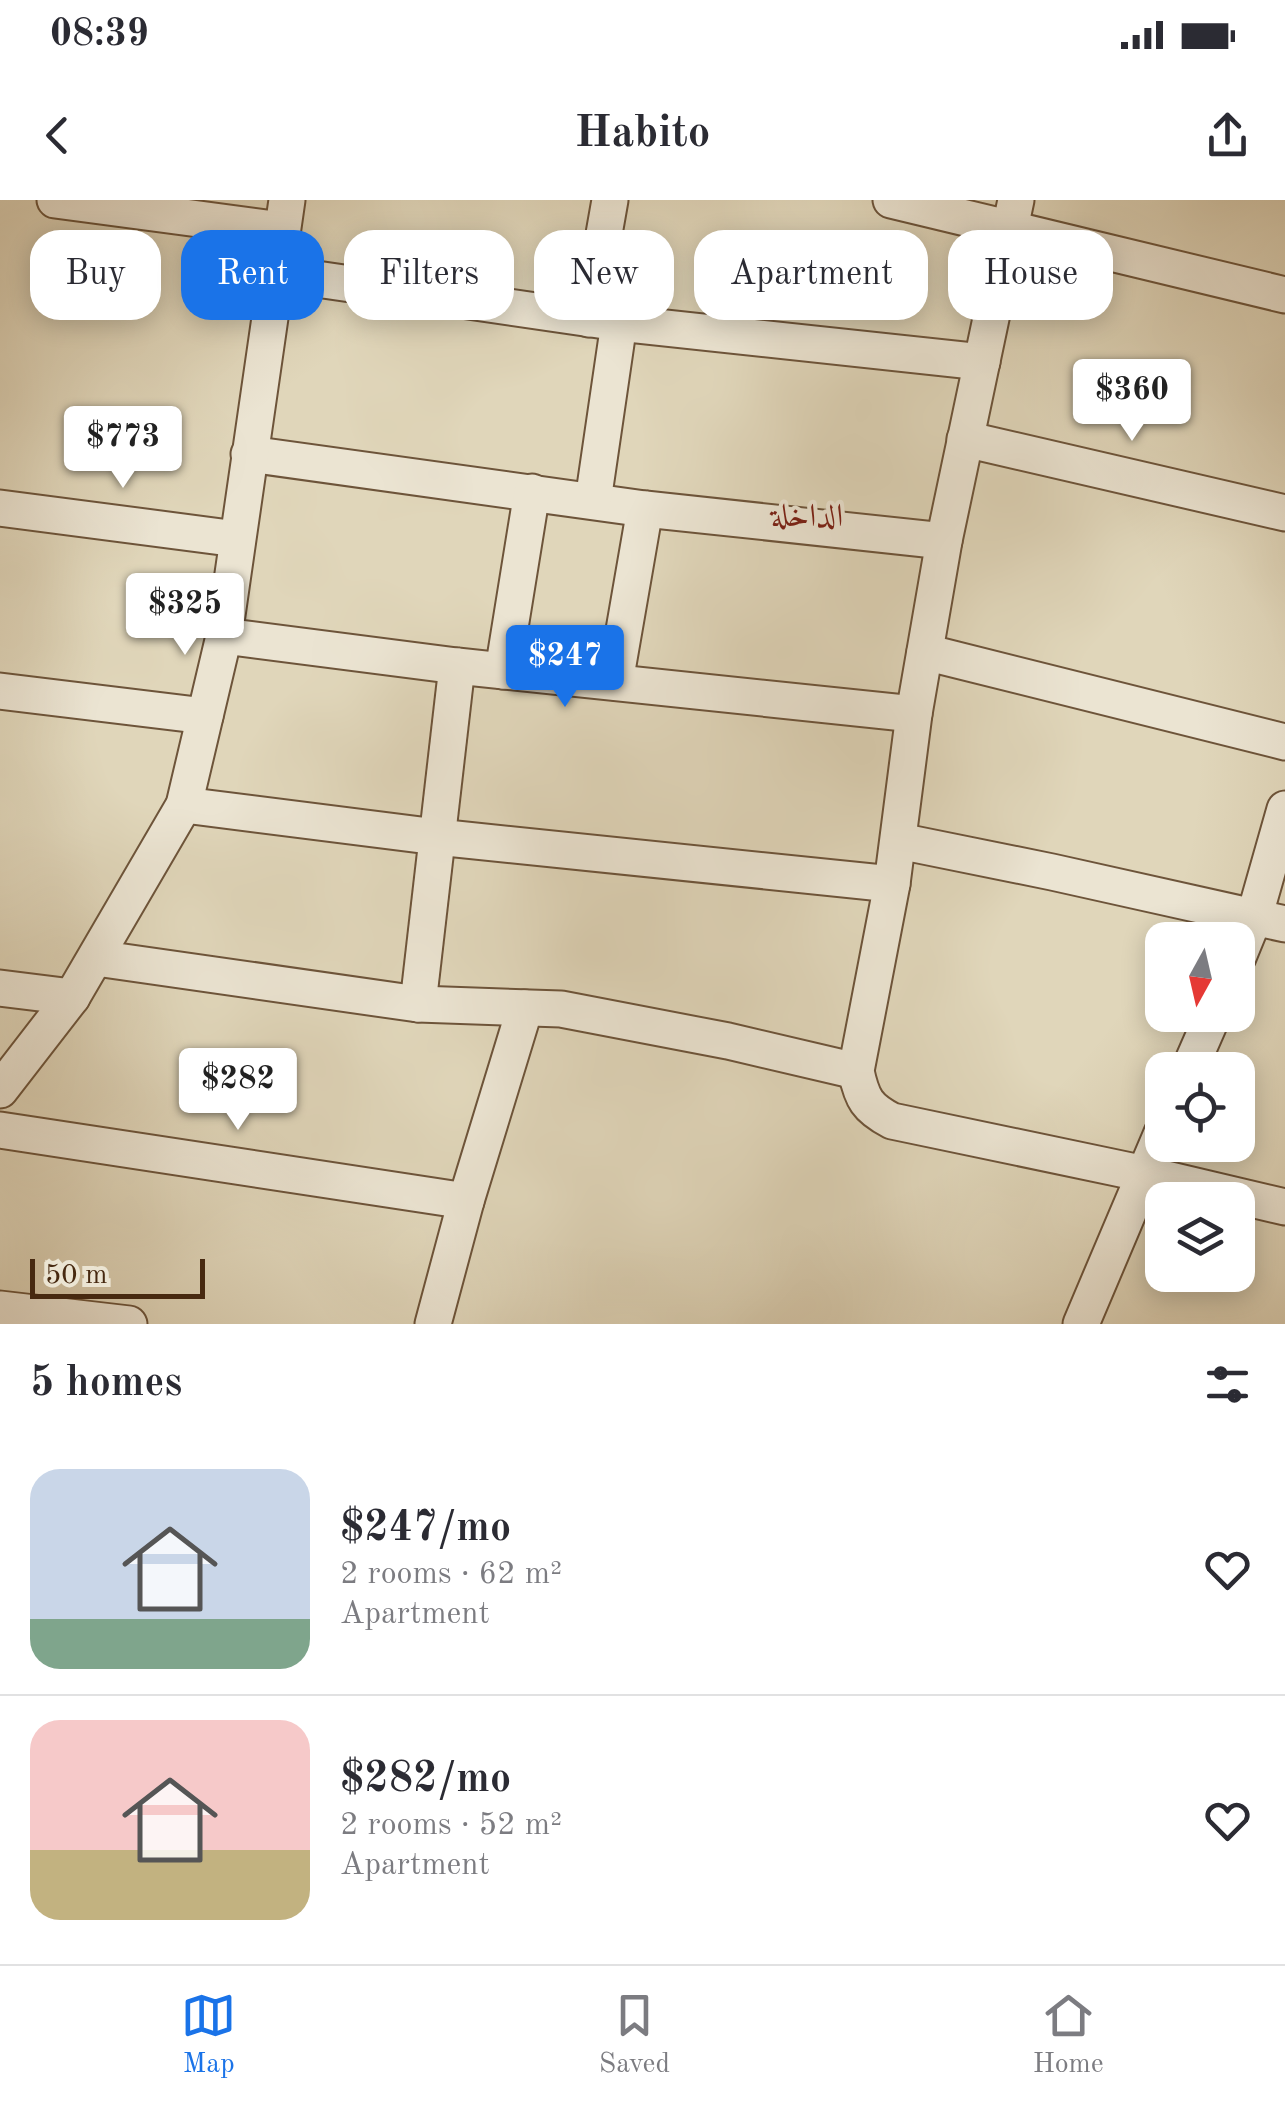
<!DOCTYPE html>
<html lang="en">
<head>
<meta charset="utf-8">
<style>
  body { margin:0; font-family:"Old Standard TT",Amiri,serif; background:#f7f7f7; color:#2b2b33; height:100vh; display:flex; flex-direction:column; font-size:38px; white-space:nowrap }
  * { box-sizing:border-box; margin:0 }
  p { font-size:32px; color:#7c7c81 }
  .icon { flex:none; width:55px; height:55px; fill:none; stroke:currentColor; stroke-width:2; stroke-linecap:round; stroke-linejoin:round }
  .map { position:relative; height:1124px; overflow:hidden }
  .details { display:flex; flex-direction:column; background:#fff; flex:1 }
  .details>* { flex:none }
  .guide { position:absolute; left:30px; top:30px; width:1225px; height:90px; display:flex; gap:20px }
  .needle { width:65px; rotate:188deg }
  .fabs { position:absolute; left:1145px; top:722px; display:grid; gap:20px }
  .fabs a { display:grid; place-items:center; width:110px; height:110px; border-radius:20px; background:#fff; box-shadow:0 5px 25px #0003; font-size:50px }
  .scale { position:absolute; left:30px; bottom:25px; width:175px; box-sizing:border-box; padding-left:10px; border:5px solid #472910; border-top:0; font-size:28px; line-height:35px; white-space:nowrap; color:#472910; -webkit-text-stroke:8px #ebe4d2; paint-order:stroke }
  .price { position:absolute; translate:-50% -85px; padding:0 22px; border-radius:10px; background:#fff; color:#222; font-size:32px; line-height:65px; filter:drop-shadow(0 2px 5px #0008) }
  .price::after { content:''; position:absolute; left:50%; top:60px; width:30px; height:22px; margin-left:-15px; background:inherit; clip-path:polygon(0 0,100% 0,50% 100%) }
  .price.active { background:#1a73e8; color:#fff }
  ul { padding:0; list-style:none }
  li { display:flex; align-items:center; gap:30px; height:250px; padding:0 30px }
  li+li { border-top:2px solid #e1e1e2 }
  li span { display:grid; place-items:center; flex:none; width:280px; height:200px; border-radius:30px; color:#555 }
  li>.icon { margin-inline-start:auto }
  span .icon { width:120px; height:120px; fill:#fffc; stroke-width:1 }
  li b { font-size:42px }
  h2 { display:flex; justify-content:space-between; align-items:center; height:120px; padding:0 30px; font-size:42px }
  .chip { padding:0 35px; border-radius:30px; background:#fff; box-shadow:0 5px 25px #0003; font-size:35px; line-height:90px }
  .chip.active { background:#1a73e8; color:#fff }
  .status { display:flex; justify-content:space-between; align-items:center; height:70px; padding:0 50px; background:#fff; direction:ltr }
  .status svg { height:28px; fill:currentColor }
  header { display:flex; justify-content:space-between; align-items:center; height:130px; padding:0 30px; background:#fff; font-size:45px; font-weight:600 }
  .tabs { display:flex; justify-content:space-around; align-items:center; height:140px; border-top:2px solid #e1e1e2; background:#fff; font-size:28px; color:#7c7c81 }
  .tabs a { display:grid; justify-items:center; gap:5px }
  .tabs .active { color:#1a73e8 }
  .map>svg:first-child { display:block }
</style>
</head>
<body>
<div class="status"><b>08:39</b><svg viewBox="0 0 49 12"><path d="M0 12V9h3v3zM5 12V6h3v6zM10 12V3h3v9zM15 12V0h3v12zM26 1h20v11H26zM47 4h2v5h-2z"/></svg></div>
<header><svg class="icon" aria-label="back" viewBox="0 0 24 24"><path d="M15 5l-7 7 7 7"/></svg>Habito<svg class="icon" aria-label="share" viewBox="0 0 24 24"><path d="M12 15V3M7 8l5-5 5 5M5 13v7h14v-7"/></svg></header>
<div class="map">
<svg width="1285" height="1124" viewBox="0 0 1285 1124">
  <rect width="100%" height="100%" fill="#e0d6ba"/>
  <filter id="stains"><feTurbulence type="fractalNoise" baseFrequency=".002" numOctaves="4"/><feColorMatrix values="0 0 0 0 .2 0 0 0 0 .09 0 0 0 0 .02 0 0 0 .5 -.17"/></filter>
  <radialGradient id="worn" r=".72"><stop offset=".6" stop-color="#630" stop-opacity="0"/><stop offset="1" stop-color="#630" stop-opacity=".3"/></radialGradient>
  <g fill="none" stroke-linecap="round" stroke-linejoin="round">
    <defs>
      <g id="minor">
        <path d="M 55,0 L 282,30"/>
        <path d="M 891,0 L 1285,95"/>
        <path d="M 1016,0 L 944,341 L 914,514 L 892,684 L 856,871 C 862,899 867,908 892,921 L 1145,974 L 1285,1007"/>
        <path d="M 275,73 L 619,123 L 982,162"/>
        <path d="M 589,119 L 610,0"/>
        <path d="M 965,239 L 1285,313"/>
        <path d="M 249,254 L 645,309 L 944,341"/>
        <path d="M 593,301 L 619,123"/>
        <path d="M 0,308 L 237,339"/>
        <path d="M 224,436 L 457,466 L 914,514"/>
        <path d="M 925,452 L 1285,542"/>
        <path d="M 503,471 L 532,292"/>
        <path d="M 615,482 L 645,309"/>
        <path d="M 0,491 L 205,516"/>
        <path d="M 184,605 L 437,637 L 892,684"/>
        <path d="M 899,641 L 1052,672 L 1285,724"/>
        <path d="M 1238,757 L 1254,718 L 1285,609"/>
        <path d="M 96,758 L 418,804 L 561,809 L 728,841 L 856,871"/>
        <path d="M 0,788 L 72,797"/>
        <path d="M 418,804 L 457,466"/>
        <path d="M 1189,870 L 1213,815"/>
        <path d="M 0,890 L 72,797 L 184,605 L 224,436 L 287,0"/>
        <path d="M 0,930 L 466,1001"/>
        <path d="M 0,1109 L 129,1124"/>
        <path d="M 433,1124 L 466,1001 L 525,808"/>
        <path d="M 1081,1124 L 1162,933"/>
      </g>
    </defs>
    <use href="#minor" stroke="#6d543a" stroke-width="39"/>
    <use href="#minor" stroke="#ebe4d2" stroke-width="35"/>
  </g>
  <g text-anchor="middle" stroke-width="8" stroke-linejoin="round" paint-order="stroke">
    <g font-size="32" fill="#7a1f14" stroke="#ebe4d2">
      <text x="807" y="326">الداخلة</text>
    </g>
  </g>
  <rect width="100%" height="100%" filter="url(#stains)"/>
  <rect width="100%" height="100%" fill="url(#worn)"/>
</svg>
<div class="fabs">
<a><svg class="needle" viewBox="-14 -14 28 28"><path d="M0-13l5 13h-10z" fill="#e53935"/><path d="M0 13l5-13h-10z" fill="#7c7c81"/></svg></a>
<a><svg class="icon" aria-label="locate" viewBox="0 0 24 24"><circle cx="12" cy="12" r="6"/><path d="M12 2v4M12 18v4M2 12h4M18 12h4"/></svg></a>
<a><svg class="icon" aria-label="layers" viewBox="0 0 24 24"><path d="M12 4l9 5-9 5-9-5zM3 14l9 5 9-5"/></svg></a>
</div>
<div class="scale">50 m</div>
<b class="price" style="left:1132px;top:244px">$360</b>
<b class="price" style="left:123px;top:291px">$773</b>
<b class="price" style="left:185px;top:458px">$325</b>
<b class="price active" style="left:565px;top:510px">$247</b>
<b class="price" style="left:238px;top:933px">$282</b>
<div class="guide">
<a class="chip">Buy</a>
<a class="chip active">Rent</a>
<a class="chip">Filters</a>
<a class="chip">New</a>
<a class="chip">Apartment</a>
<a class="chip">House</a>
</div>
</div>
<section class="details">
<h2>5 homes<svg class="icon" aria-label="filters" viewBox="0 0 24 24"><path d="M4 7h16M4 17h16"/><circle cx="9" cy="7" r="2"/><circle cx="15" cy="17" r="2"/></svg></h2>
<ul>
<li><span style="background:linear-gradient(#c9d6e8 75%,#7fa58c 0)"><svg class="icon" aria-label="home" viewBox="0 0 24 24"><path d="M3 11l9-7 9 7M6 9v11h12V9"/></svg></span><div><b>$247/mo</b><p>2 rooms · 62 m²</p><p>Apartment</p></div><svg class="icon" aria-label="heart" viewBox="0 0 24 24"><path d="M12 20l-8-8c-3-5 5-10 8-4 3-6 11-1 8 4z"/></svg></li>
<li><span style="background:linear-gradient(#f6c9c9 65%,#c2b280 0)"><svg class="icon" aria-label="home" viewBox="0 0 24 24"><path d="M3 11l9-7 9 7M6 9v11h12V9"/></svg></span><div><b>$282/mo</b><p>2 rooms · 52 m²</p><p>Apartment</p></div><svg class="icon" aria-label="heart" viewBox="0 0 24 24"><path d="M12 20l-8-8c-3-5 5-10 8-4 3-6 11-1 8 4z"/></svg></li>
</ul>
</section>
<nav class="tabs">
<a class="active"><svg class="icon" aria-label="map" viewBox="0 0 24 24"><path d="M3 6l6-2 6 2 6-2v14l-6 2-6-2-6 2zM9 4v14M15 6v14"/></svg>Map</a>
<a><svg class="icon" aria-label="saved" viewBox="0 0 24 24"><path d="M7 4h10v16l-5-4-5 4z"/></svg>Saved</a>
<a><svg class="icon" aria-label="home" viewBox="0 0 24 24"><path d="M3 11l9-7 9 7M6 9v11h12V9"/></svg>Home</a>
</nav>
</body>
</html>
